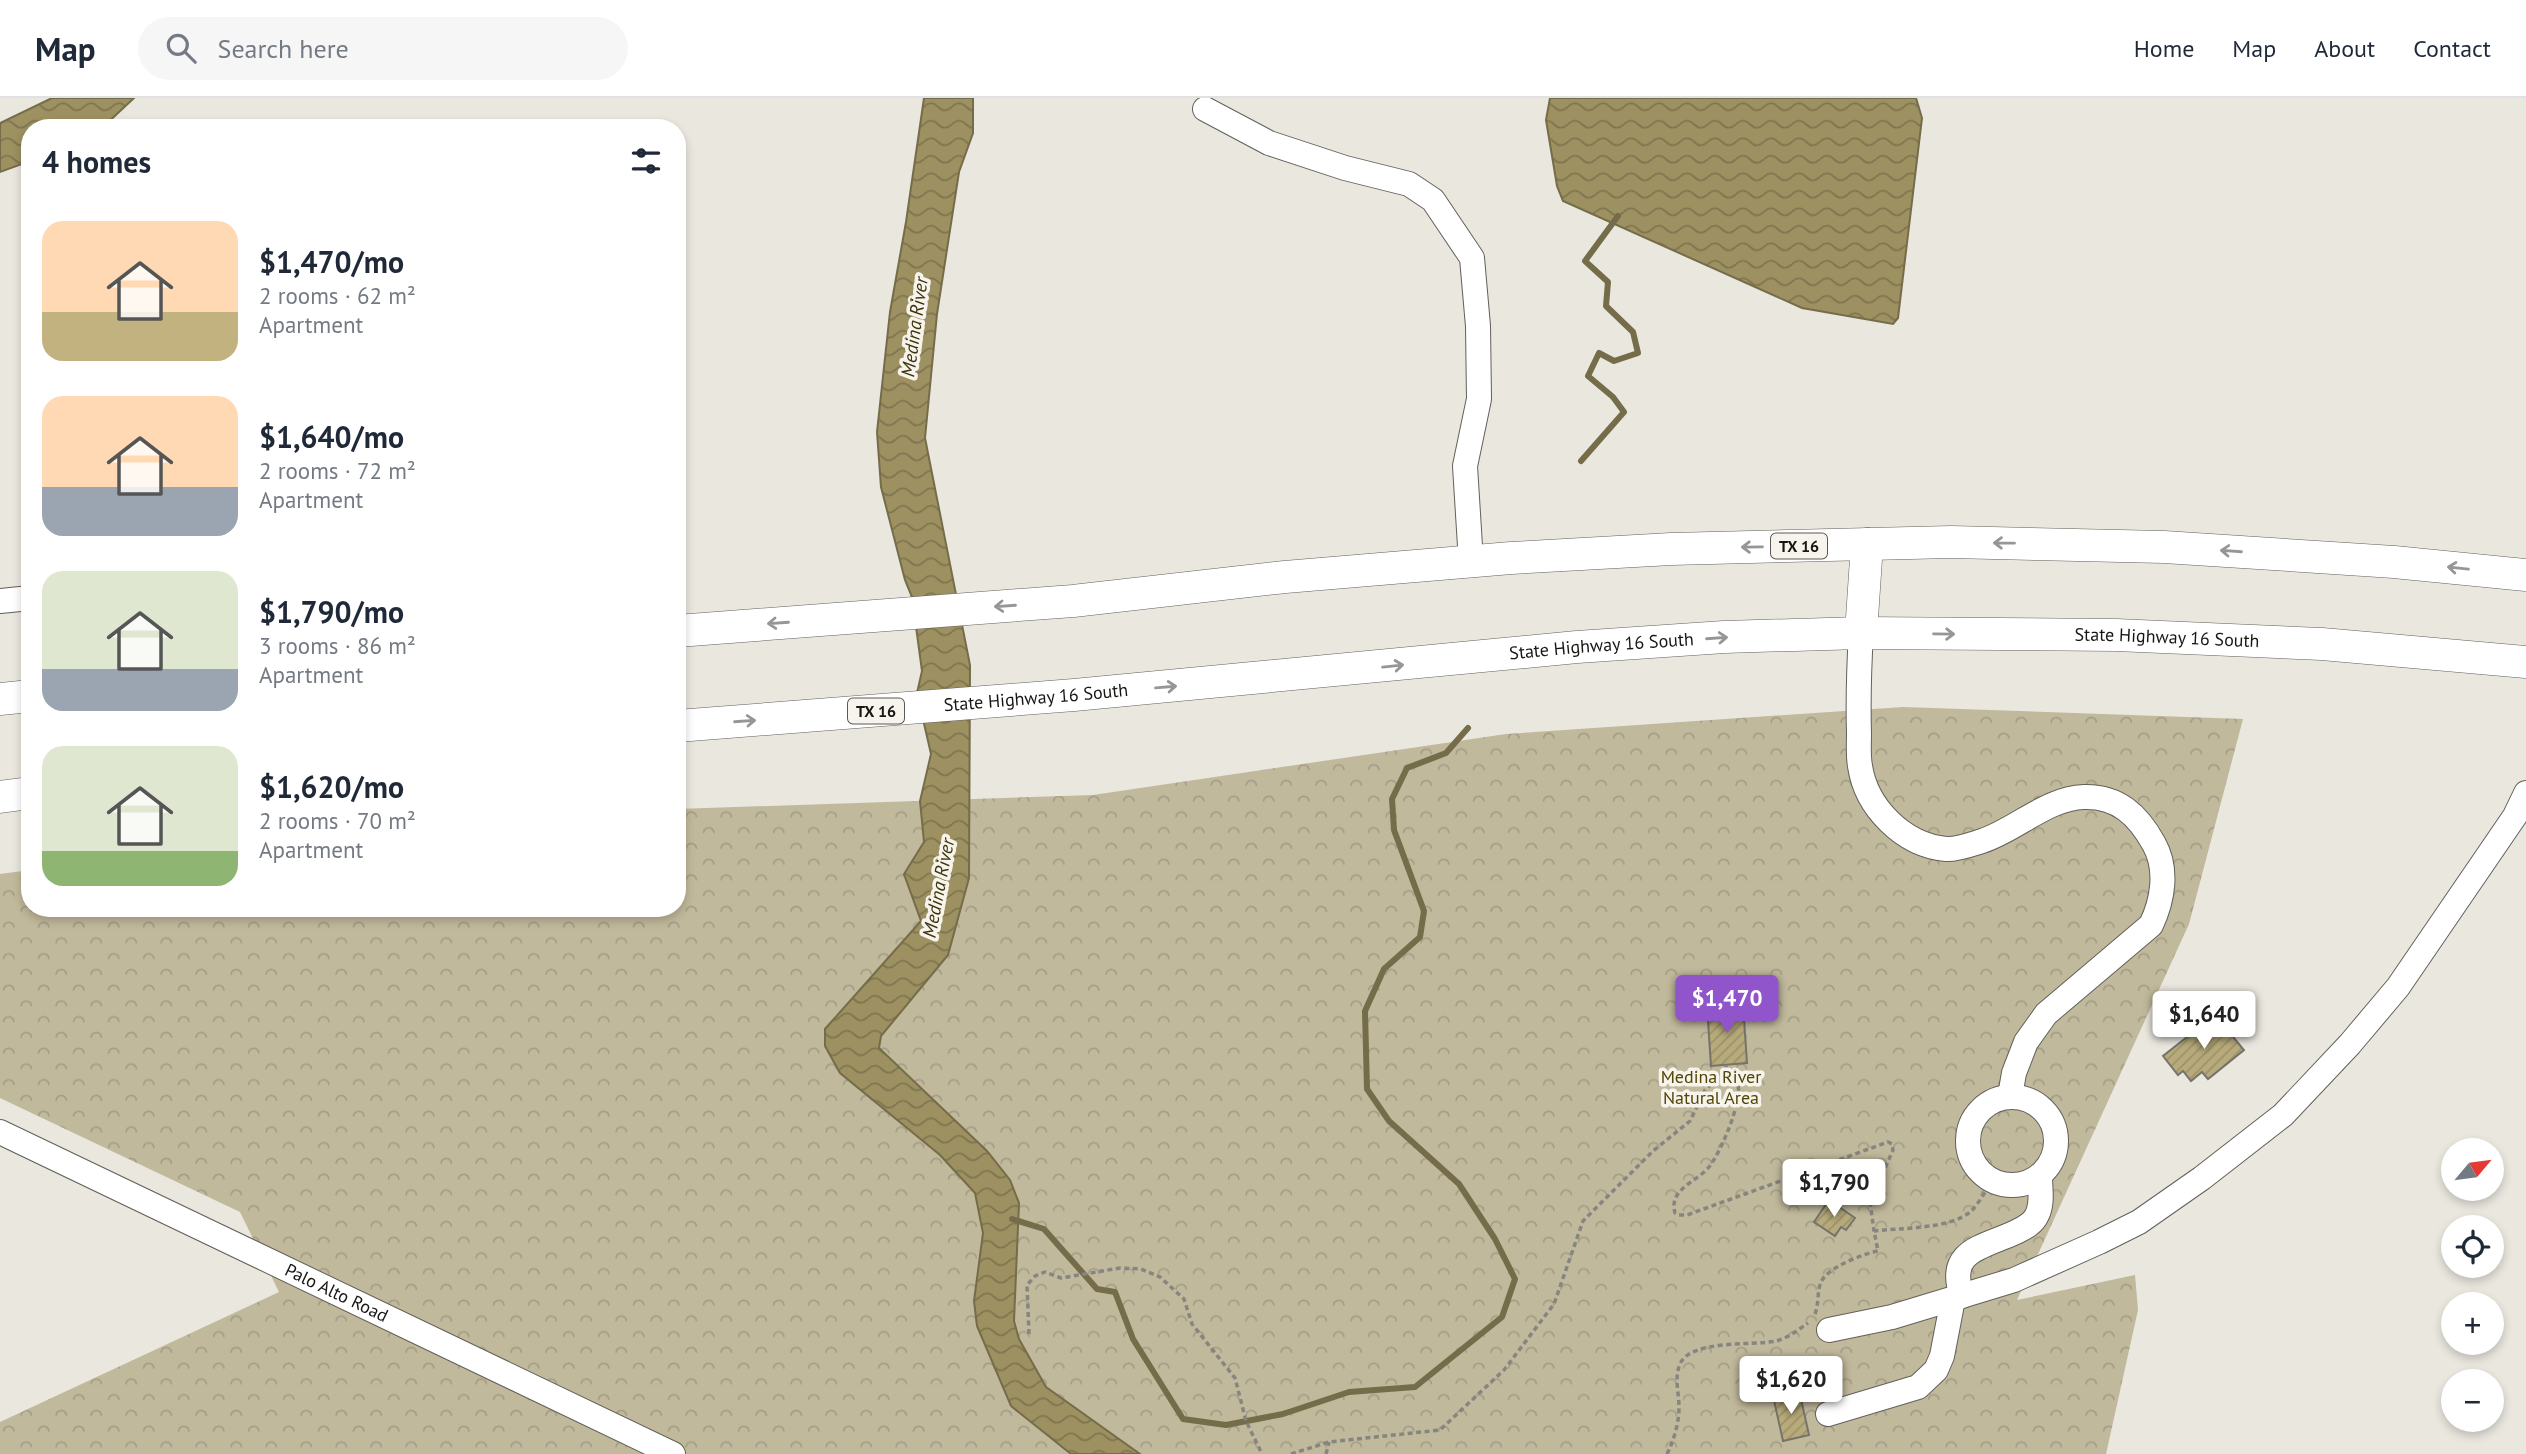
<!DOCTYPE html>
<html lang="en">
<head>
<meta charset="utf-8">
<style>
  body { margin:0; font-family:"PT Sans",sans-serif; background:#f6f6f7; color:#1f2937; height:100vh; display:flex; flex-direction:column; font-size:26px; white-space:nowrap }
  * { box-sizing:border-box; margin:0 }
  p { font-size:23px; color:#747a83 }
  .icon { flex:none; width:38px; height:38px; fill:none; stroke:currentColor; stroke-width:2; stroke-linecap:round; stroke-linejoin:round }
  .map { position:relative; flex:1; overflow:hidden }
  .sheet { position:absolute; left:21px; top:21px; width:665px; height:798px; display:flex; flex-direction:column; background:#fff; border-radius:28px; box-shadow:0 4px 10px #0003 }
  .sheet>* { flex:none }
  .needle { width:46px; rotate:61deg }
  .tools { position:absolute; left:2441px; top:1040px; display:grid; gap:14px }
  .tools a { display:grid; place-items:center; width:63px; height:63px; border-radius:50%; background:#fff; box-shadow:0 4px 10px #0003; font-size:35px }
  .price { position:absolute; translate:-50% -60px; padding:0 16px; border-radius:7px; background:#fff; color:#222; font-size:23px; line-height:46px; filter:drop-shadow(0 2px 4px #0008) }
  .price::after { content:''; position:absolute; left:50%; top:42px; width:21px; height:16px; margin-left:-10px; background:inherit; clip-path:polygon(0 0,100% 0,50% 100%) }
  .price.current { background:#9155cb; color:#fff }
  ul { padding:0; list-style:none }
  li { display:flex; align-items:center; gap:21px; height:175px; padding:0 21px }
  li span { display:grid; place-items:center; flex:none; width:196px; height:140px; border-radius:21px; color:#555 }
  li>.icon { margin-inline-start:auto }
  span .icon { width:84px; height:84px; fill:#fffc; stroke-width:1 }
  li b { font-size:30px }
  h2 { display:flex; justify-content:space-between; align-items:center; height:84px; padding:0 21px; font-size:30px }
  header { display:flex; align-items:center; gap:42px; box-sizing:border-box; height:98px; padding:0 35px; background:#fff; border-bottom:2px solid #e0e1e3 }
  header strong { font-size:33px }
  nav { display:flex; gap:38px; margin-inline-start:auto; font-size:24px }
  .search { width:490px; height:63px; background:#f6f6f7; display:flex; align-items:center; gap:18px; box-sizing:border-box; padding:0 24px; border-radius:38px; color:#747a83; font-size:26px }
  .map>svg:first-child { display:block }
</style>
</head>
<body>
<header>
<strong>Map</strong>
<div class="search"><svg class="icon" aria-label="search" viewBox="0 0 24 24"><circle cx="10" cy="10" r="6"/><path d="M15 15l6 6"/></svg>Search here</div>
<nav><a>Home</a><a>Map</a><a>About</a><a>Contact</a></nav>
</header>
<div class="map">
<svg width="2526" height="1356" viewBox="0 0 2526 1356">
  <defs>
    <pattern id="forest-crowns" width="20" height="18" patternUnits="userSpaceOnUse" patternTransform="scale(1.75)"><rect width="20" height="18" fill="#c1b99c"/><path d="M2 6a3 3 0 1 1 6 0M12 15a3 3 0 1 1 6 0" fill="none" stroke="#a59e86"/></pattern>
    <pattern id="water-waves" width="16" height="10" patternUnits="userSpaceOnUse" patternTransform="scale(1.75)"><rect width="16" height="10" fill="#9d9161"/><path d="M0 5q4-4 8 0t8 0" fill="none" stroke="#7f754f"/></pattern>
    <pattern id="building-hatch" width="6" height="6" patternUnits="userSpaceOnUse" patternTransform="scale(1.75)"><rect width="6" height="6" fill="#b8ab7b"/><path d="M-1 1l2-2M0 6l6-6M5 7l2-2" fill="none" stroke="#9d9269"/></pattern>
  </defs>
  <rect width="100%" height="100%" fill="#e9e7de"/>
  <path fill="url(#forest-crowns)" d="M 1903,609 L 2243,621 L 2189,826 L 2017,1202 L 2135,1177 L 2138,1212 L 2106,1356 L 0,1356 L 0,1324 L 279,1194 L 240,1114 L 0,1000 L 0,776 L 30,772 L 30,810 L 677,810 L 677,711 L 1093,697 L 1506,636 Z"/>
  <g fill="url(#water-waves)" stroke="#756c4a" stroke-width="2">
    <path d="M 52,0 L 134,0 L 102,30 L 30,30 L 30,63 L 0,74 L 0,25 Z"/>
    <path d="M 924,0 L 973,0 L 973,35 L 959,74 L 937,216 L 925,340 L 970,567 L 969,780 L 948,857 L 881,938 L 879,950 L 987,1053 L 1010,1082 L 1019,1105 L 1014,1223 L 1019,1241 L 1046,1289 L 1140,1356 L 1071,1356 L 1011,1308 L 977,1228 L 974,1203 L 983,1135 L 975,1095 L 940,1057 L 840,975 L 825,948 L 825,931 L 921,823 L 904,776 L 924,744 L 920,703 L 931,656 L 917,595 L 922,573 L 912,499 L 905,482 L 881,389 L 877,334 L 890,214 L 906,124 Z"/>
    <path d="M 1550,0 L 1916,0 L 1922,20 L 1898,220 L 1893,226 L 1802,210 L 1563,103 L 1557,88 L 1546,22 Z"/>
  </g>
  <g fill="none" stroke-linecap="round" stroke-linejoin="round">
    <g stroke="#756c4a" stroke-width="6">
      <path d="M 1581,363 L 1624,314 L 1613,299 L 1588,278 L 1599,255 L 1614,263 L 1638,255 L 1633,234 L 1606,208 L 1608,184 L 1585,163 L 1618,118"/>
      <path d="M 1012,1121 L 1044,1131 L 1097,1191 L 1115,1194 L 1133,1241 L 1183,1321 L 1226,1327 L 1283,1316 L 1349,1294 L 1415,1289 L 1502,1219 L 1515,1181 L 1495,1141 L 1459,1086 L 1389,1023 L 1367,991 L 1365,913 L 1384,871 L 1420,839 L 1424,813 L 1394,732 L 1392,701 L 1407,670 L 1446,655 L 1468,630"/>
    </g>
  </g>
  <g fill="url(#building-hatch)" stroke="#75736c" stroke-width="2">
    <path d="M 1743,906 L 1747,965 L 1711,968 L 1707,908 Z"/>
    <path d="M 2215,917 L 2244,952 L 2208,981 L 2202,974 L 2191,983 L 2183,973 L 2178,977 L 2163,958 Z"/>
    <path d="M 1829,1102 L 1855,1120 L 1846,1132 L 1841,1129 L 1835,1138 L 1814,1124 Z"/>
    <path d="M 1799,1292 L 1809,1337 L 1783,1343 L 1773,1298 Z"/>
  </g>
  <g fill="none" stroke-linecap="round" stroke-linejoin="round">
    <defs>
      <g id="minor">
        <path d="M 1205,11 L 1269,45 L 1345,70 L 1409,86 L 1433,102 L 1472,160 L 1478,228 L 1479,301 L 1465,368 L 1471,464"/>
        <path d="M 0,503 L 30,500"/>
        <path d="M 1861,535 C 1859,569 1858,602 1859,636 C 1859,646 1858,657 1860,668 C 1866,709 1903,747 1946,751 C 1956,752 1972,746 1982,743 C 2016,732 2047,700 2084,699 C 2118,698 2138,717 2154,746 C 2168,771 2163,802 2151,827 L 2046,916 L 2026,944 L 2014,975 L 2010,998"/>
        <circle cx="2012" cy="1043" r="44"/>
        <path id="s1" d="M 0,1034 L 673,1356"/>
        <path d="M 1962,1198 C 1946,1152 1982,1150 2016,1134 C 2024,1130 2033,1126 2037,1117 C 2043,1105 2040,1091 2040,1078"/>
        <path d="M 1829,1232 L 1892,1219 L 2014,1182 L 2099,1144 L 2139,1124 L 2202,1080 L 2283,1017 L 2350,946 L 2398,889 L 2515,718 L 2526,695"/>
        <path d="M 1828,1316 L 1918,1289 L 1936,1272 L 1942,1258 L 1953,1201"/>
      </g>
      <g id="major">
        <path d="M 677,533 L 1073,503 L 1285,479 L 1511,460 L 1671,451 L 1951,444 L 2164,449 L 2394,464 L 2526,477"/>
        <path d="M 1861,535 L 1867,446"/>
        <path d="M 0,601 L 30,598"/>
        <path id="s2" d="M 677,628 L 1074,597 L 1577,549 L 1724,539 L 1861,535 L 2116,537 L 2322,546 L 2526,564"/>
        <path d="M 0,699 L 30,695"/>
      </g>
    </defs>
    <use href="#minor" stroke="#626059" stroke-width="26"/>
    <use href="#major" stroke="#626059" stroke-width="33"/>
    <g stroke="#87857f" stroke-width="3.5" stroke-dasharray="5 3.5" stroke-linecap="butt">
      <path d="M 1726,967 L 1726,973 L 1738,987 C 1742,1004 1721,1054 1709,1069 C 1697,1084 1668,1091 1675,1115 L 1679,1117 L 1687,1117 L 1888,1044 L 1892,1046 L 1893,1052 L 1870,1104 L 1874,1133"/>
      <path d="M 1815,1216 C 1819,1206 1817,1193 1821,1184 C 1828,1169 1863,1156 1878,1153 L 1874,1133 C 1900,1130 1950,1131 1970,1114 C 1979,1106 1985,1093 1992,1083"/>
      <path d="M 1029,1236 L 1027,1187 L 1035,1178 L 1045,1174 L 1061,1180 L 1120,1170 L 1141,1171 L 1160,1179 L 1184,1201 L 1192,1226 L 1235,1280 L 1246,1323 L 1262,1356"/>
      <path d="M 1291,1356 L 1329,1344 L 1440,1332 L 1504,1272 L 1554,1206 L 1583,1123 L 1653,1053 L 1690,1023 L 1705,992 L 1726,973"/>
      <path d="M 1326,1356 L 1329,1344"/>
      <path d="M 1667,1356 C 1674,1342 1679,1325 1679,1309 C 1679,1295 1674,1280 1680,1266 C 1691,1241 1752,1248 1776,1243 C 1788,1240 1798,1232 1808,1225"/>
    </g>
    <use href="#minor" stroke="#fff" stroke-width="24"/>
    <use href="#major" stroke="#fff" stroke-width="32"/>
  </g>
  <defs><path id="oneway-shaft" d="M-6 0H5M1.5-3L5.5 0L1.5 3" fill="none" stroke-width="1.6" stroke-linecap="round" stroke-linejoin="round" transform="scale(1.75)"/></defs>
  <g stroke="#979695">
    <use href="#oneway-shaft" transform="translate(2004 445) rotate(-179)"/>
    <use href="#oneway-shaft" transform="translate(1752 449) rotate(179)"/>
    <use href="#oneway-shaft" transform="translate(2231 453) rotate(-176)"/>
    <use href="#oneway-shaft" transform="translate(2458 470) rotate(-174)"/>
    <use href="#oneway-shaft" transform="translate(1005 508) rotate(176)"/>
    <use href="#oneway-shaft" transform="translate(778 525) rotate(176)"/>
    <use href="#oneway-shaft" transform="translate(1944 536) rotate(1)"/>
    <use href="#oneway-shaft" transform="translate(1717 540) rotate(-4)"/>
    <use href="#oneway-shaft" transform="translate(1393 568) rotate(-6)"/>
    <use href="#oneway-shaft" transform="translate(1166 589) rotate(-5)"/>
    <use href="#oneway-shaft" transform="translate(745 623) rotate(-4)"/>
  </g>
  <g text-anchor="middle" stroke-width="7" stroke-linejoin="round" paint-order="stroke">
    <g fill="#f6f4ec" stroke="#5a5954" stroke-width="2">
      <rect x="1771" y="435.5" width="56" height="25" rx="5"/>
      <rect x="848" y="600.5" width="56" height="25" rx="5"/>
    </g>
    <g font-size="16" font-weight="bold" fill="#171613">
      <text x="1799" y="454">TX 16</text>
      <text x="876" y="619">TX 16</text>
    </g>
    <g font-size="18" fill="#171613" stroke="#f6f4ec">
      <text dy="6" stroke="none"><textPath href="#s2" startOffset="1494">State Highway 16 South</textPath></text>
      <text dy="6" stroke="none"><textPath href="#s2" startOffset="928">State Highway 16 South</textPath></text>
      <text dy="6" stroke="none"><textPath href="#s2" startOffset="360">State Highway 16 South</textPath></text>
      <text dy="6" stroke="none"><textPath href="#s1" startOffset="373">Palo Alto Road</textPath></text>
    </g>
    <g font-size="18" fill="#524404" stroke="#f6f4ec">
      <text x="1711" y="985">Medina River<tspan x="1711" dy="21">Natural Area</tspan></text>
    </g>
    <g font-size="19" font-style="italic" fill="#3d330a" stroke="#f6f4ec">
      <text transform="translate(914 229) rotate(-82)" y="7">Medina River</text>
      <text transform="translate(938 790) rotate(-79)" y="7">Medina River</text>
    </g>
  </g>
</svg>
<div class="tools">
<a><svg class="needle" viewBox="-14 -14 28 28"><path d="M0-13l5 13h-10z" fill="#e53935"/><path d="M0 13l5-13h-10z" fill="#747a83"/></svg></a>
<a><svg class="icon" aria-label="locate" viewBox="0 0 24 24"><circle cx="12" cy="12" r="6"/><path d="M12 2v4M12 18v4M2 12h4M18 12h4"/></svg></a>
<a>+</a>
<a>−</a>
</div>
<b class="price current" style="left:1727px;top:937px">$1,470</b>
<b class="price" style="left:2204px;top:953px">$1,640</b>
<b class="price" style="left:1834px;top:1121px">$1,790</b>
<b class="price" style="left:1791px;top:1318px">$1,620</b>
<section class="sheet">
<h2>4 homes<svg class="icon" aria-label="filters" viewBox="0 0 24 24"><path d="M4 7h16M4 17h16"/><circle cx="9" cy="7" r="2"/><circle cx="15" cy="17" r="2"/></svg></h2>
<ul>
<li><span style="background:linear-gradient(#ffd9b3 65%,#c2b280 0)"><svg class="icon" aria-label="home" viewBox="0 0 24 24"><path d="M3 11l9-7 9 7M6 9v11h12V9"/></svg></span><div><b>$1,470/mo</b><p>2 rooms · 62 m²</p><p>Apartment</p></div></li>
<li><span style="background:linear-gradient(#ffd9b3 65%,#9aa5b1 0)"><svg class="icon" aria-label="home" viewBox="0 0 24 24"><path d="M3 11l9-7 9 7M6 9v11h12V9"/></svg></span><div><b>$1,640/mo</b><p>2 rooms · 72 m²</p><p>Apartment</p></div></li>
<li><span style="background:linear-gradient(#dfe7d0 70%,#9aa5b1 0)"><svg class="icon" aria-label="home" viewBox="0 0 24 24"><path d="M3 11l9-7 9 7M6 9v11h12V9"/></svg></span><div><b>$1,790/mo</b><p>3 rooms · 86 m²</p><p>Apartment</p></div></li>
<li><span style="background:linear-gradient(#dfe7d0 75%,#8fb573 0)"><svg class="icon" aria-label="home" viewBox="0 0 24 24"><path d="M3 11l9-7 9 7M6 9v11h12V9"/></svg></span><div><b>$1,620/mo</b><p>2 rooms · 70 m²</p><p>Apartment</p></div></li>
</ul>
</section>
</div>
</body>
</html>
